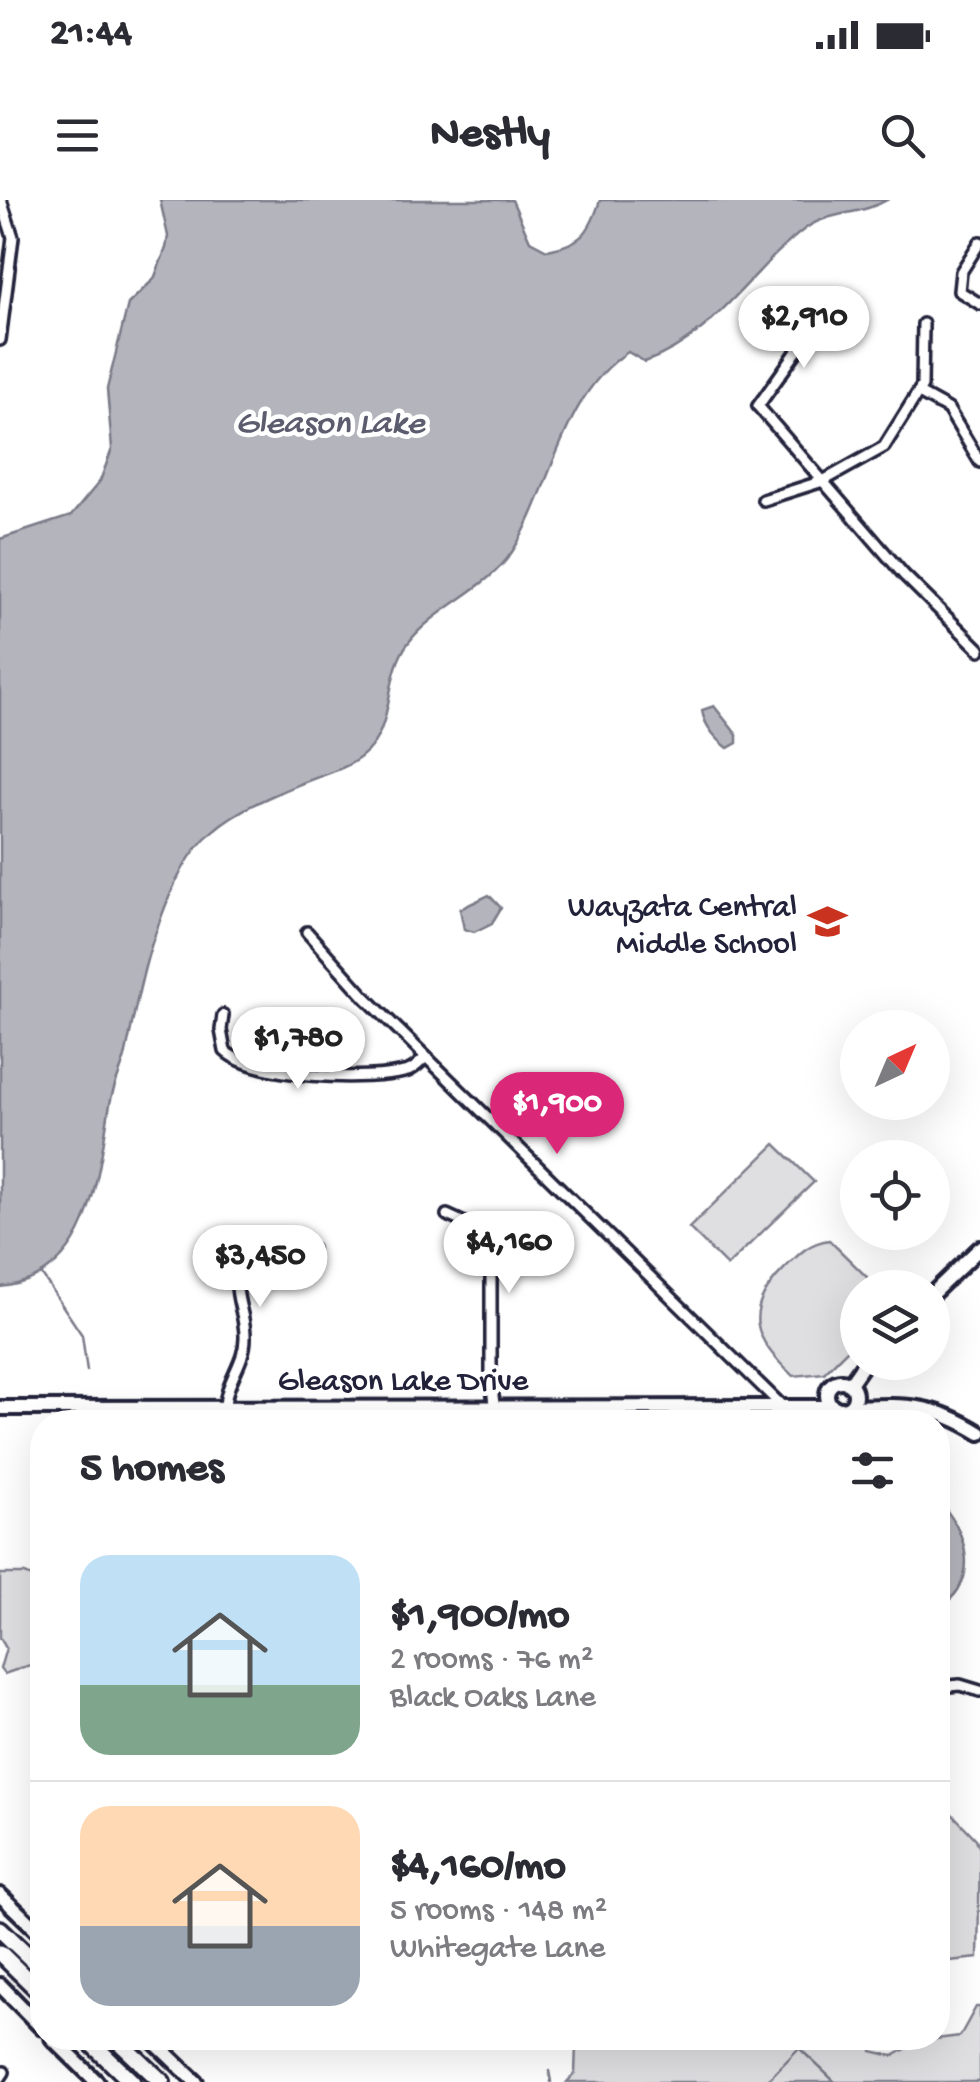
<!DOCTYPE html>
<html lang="en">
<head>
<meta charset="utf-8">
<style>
  body { margin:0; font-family:"Gochi Hand",sans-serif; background:#f2f2f3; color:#2b2b33; height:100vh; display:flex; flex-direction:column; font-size:38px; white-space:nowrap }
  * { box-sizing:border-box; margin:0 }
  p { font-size:32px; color:#7c7c81 }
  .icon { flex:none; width:55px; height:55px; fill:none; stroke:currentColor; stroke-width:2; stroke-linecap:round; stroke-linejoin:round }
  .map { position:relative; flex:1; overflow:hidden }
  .details { position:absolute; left:30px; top:1210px; width:920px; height:640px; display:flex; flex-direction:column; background:#fff; border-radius:40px; box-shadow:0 10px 40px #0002 }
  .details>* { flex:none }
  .needle { width:65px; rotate:44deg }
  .buttons { position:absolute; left:840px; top:810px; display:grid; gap:20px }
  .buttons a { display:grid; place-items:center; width:110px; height:110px; border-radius:50%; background:#fff; box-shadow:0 10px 40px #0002; font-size:50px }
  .price { position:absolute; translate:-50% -85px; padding:0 22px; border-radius:35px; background:#fff; color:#222; font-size:32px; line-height:65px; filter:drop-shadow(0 2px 5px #0008) }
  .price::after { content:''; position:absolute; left:50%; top:60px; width:30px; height:22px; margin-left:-15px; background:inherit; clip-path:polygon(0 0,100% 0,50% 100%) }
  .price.selected { background:#db2777; color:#fff }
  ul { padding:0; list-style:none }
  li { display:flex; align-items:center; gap:30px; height:250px; padding:0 50px }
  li+li { border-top:2px solid #e1e1e2 }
  li span { display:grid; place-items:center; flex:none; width:280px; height:200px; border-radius:30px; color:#555 }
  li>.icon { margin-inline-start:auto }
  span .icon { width:120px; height:120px; fill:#fffc; stroke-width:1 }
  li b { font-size:42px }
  h2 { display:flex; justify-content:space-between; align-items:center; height:120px; padding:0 50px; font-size:42px }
  .status { display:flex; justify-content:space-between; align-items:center; height:70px; padding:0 50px; background:#fff; direction:ltr }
  .status svg { height:28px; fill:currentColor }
  header { display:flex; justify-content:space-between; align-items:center; height:130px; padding:0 50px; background:#fff; font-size:45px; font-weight:800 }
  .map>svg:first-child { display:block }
</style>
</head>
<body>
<div class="status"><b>21:44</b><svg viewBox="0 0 49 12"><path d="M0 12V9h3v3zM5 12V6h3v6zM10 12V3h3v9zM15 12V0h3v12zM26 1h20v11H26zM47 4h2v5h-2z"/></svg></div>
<header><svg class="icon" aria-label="menu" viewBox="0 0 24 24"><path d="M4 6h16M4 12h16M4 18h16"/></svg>Nestly<svg class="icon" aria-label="search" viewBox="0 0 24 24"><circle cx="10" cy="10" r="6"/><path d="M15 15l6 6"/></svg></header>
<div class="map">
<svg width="980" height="1882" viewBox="0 0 980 1882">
  <rect width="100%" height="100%" fill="#fff"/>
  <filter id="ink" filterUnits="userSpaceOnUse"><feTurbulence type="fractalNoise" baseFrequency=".01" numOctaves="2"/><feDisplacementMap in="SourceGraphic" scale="20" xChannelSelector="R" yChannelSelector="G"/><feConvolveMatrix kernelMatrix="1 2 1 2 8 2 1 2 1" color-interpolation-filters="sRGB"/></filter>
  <g filter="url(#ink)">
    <g fill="#dfdfe2" stroke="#80808e" stroke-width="2.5">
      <path d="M 775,944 L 814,982 L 727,1066 L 689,1028 Z"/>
      <path d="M 829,1040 L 877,1087 L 858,1088 L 857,1140 L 824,1173 L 793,1176 C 753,1138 742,1111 784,1069 C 799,1054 808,1043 829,1040 Z"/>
      <path d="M 0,1374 L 25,1374 L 42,1381 L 42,1461 L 4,1474 L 0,1469 L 6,1448 L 0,1438 Z"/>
      <path d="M 938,1599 L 976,1639 L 980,1649 L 978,1758 L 938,1762 Z"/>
      <path d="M 976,1807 L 980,1807 L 980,1882 L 567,1882 L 575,1873 L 576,1846 L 570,1838 L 875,1838 L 872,1851 L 893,1856 L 920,1841 L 960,1836 Z"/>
    </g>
    <g fill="#b4b4bc" stroke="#7a7a88" stroke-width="2.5">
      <path d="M 160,0 L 512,0 L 530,41 L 547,50 C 581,44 590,33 600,0 L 887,0 C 862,15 830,11 806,28 C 748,72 716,136 645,162 L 628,152 C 561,195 552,290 512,352 C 488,389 436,407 409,442 C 385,472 394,519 371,547 C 355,567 328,573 305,582 C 205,622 187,641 152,743 C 140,779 134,816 126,853 C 122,870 113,886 110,904 C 97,976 92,1078 0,1087 L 0,339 L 71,316 L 100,281 L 112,249 L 107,189 L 128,104 L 154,79 L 166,48 L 168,36 Z"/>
      <path d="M 714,506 L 737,535 L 737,543 L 728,548 C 717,540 704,526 702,510 Z"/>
      <path d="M 489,695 L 501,708 L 492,723 L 474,732 L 464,729 L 460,709 Z"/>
      <path d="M 938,1300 C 970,1335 980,1384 938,1408 Z"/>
    </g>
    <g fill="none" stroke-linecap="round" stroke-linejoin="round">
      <g stroke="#7a7a88" stroke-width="2.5">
        <path d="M 42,1075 L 82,1135 L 87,1171"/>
        <path d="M 519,1838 L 527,1846"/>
        <path d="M 549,1871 L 551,1882"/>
        <path d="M 766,1882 L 799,1848 L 835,1882"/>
      </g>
      <defs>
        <g id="street">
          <path d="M 980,42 L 961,72 L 959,91 L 980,104"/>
          <path d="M 820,104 L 824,113 L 758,206 L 904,375 L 980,450"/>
          <path d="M 0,140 L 13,37 L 1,0"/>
          <path d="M 919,193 L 948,209 L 980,262"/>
          <path d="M 763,300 L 823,281 L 884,247 L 922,186 L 923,124"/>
          <path d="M 307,732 L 365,797 L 781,1205"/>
          <path d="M 223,815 L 221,830 L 225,851 C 254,878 369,882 408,871 C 416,868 420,862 426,857"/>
          <path d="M 447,1015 L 482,1031 L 491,1044 L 491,1178 L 496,1222"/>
          <path d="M 225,1206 C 226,1181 245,1163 245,1138 C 246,1110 228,1090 243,1062 L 266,1048 L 312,1049"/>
          <path d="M 138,1222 L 140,1206"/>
          <path d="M 938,1487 L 960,1485 L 980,1491"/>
          <path d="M 0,1878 L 4,1872"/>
        </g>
        <g id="secondary">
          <path d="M 932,1094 L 980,1048"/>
          <circle cx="841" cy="1195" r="14"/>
          <path d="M 849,1185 L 865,1162"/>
          <path d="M 852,1207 C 907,1205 932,1203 980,1233"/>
          <path d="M 0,1208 L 835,1207"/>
          <path d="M 0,1695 L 42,1735"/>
          <path d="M 0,1785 L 42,1828"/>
          <path d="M 52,1838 L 97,1882"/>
          <path d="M 150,1838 L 196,1882"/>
        </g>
        <g id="highway">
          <path d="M 0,1729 L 42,1769"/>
          <path d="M 0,1753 L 42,1794"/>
          <path d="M 86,1838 L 132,1882"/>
          <path d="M 115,1838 L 162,1882"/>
        </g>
      </defs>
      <use href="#street" stroke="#22223b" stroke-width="16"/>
      <use href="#secondary" stroke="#22223b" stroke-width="20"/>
      <use href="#highway" stroke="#22223b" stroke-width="22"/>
      <use href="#street" stroke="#fff" stroke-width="9"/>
      <use href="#secondary" stroke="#fff" stroke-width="12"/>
      <use href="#highway" stroke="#fff" stroke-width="15"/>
    </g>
  </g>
  <defs>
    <symbol id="school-bare" viewBox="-9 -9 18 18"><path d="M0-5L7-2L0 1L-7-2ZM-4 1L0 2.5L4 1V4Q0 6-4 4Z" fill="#c8321e" stroke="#fff" stroke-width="2.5" paint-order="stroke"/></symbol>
  </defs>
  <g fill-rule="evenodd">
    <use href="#school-bare" x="800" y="694" width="55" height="55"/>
  </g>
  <g text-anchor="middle" stroke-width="9" stroke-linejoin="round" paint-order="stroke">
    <g font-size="32" fill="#22223b" stroke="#fff" text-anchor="end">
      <text x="797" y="715">Wayzata Central<tspan x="797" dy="37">Middle School</tspan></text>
    </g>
    <g font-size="32" fill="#22223b" stroke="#fff">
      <text x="403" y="1189">Gleason Lake Drive</text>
    </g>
    <g font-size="35" font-style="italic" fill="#5c5c6f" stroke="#fff">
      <text x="330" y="232">Gleason Lake</text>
    </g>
  </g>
</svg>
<div class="buttons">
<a><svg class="needle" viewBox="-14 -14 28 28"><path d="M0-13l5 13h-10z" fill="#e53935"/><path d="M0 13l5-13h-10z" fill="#7c7c81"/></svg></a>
<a><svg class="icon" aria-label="locate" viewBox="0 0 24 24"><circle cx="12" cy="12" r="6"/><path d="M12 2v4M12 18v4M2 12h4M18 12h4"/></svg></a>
<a><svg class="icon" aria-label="layers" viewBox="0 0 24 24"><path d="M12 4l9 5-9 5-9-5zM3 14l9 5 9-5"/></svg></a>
</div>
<b class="price" style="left:804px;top:171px">$2,910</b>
<b class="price" style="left:298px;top:892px">$1,780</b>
<b class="price selected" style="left:557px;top:957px">$1,900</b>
<b class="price" style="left:509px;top:1096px">$4,160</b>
<b class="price" style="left:260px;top:1110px">$3,450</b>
<section class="details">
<h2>5 homes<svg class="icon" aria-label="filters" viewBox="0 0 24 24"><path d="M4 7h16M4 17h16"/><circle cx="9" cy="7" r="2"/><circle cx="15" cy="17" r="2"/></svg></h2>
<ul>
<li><span style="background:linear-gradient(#bfe0f5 65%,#7fa58c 0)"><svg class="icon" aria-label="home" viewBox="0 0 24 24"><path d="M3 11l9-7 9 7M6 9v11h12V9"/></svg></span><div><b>$1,900/mo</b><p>2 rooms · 76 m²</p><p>Black Oaks Lane</p></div></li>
<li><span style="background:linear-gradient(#ffd9b3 60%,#9aa5b1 0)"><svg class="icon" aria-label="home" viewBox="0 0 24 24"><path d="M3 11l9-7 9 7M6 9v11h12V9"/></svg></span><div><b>$4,160/mo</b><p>5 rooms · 148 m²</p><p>Whitegate Lane</p></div></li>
</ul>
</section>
</div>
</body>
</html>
